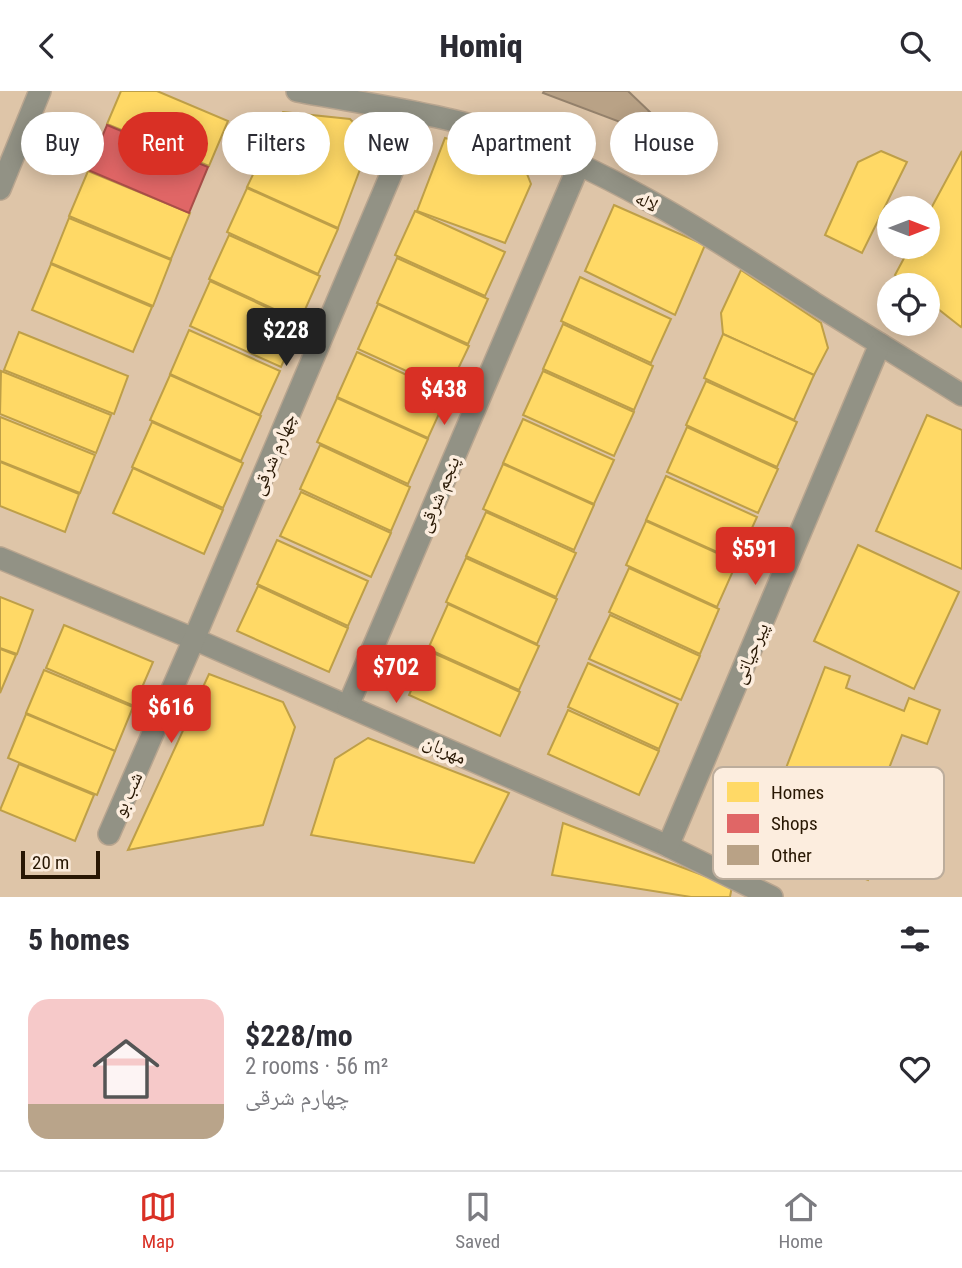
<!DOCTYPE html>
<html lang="en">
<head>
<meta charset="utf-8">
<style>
  body { margin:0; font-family:"Roboto Condensed","Noto Naskh Arabic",sans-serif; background:#f7f7f7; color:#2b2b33; height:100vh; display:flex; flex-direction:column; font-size:26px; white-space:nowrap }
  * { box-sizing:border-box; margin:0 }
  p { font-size:23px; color:#7c7c81 }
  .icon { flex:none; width:38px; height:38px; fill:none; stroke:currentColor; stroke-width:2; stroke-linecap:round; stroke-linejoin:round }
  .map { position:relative; height:806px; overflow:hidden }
  .drawer { display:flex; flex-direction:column; background:#fff; flex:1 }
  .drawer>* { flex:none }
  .banner { position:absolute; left:21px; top:21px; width:920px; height:63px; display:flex; gap:14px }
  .needle { width:46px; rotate:90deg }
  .buttons { position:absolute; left:877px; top:105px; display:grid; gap:14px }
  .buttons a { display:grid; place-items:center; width:63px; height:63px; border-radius:50%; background:#fff; box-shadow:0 4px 18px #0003; font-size:35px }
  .scale { position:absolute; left:21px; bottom:18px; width:79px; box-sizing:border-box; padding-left:7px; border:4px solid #281703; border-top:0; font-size:19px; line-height:24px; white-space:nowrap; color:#281703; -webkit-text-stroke:5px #fcedde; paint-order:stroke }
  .price { position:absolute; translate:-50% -60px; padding:0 16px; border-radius:7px; background:#d93025; color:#fff; font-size:23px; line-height:46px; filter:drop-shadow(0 2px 4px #0008) }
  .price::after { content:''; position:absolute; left:50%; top:42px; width:21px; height:16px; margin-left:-10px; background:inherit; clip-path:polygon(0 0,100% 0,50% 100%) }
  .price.current { background:#222; color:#fff }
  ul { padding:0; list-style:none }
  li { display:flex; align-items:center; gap:21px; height:175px; padding:0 28px }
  li span { display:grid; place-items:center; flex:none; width:196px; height:140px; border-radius:21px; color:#555 }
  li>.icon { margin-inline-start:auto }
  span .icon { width:84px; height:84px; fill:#fffc; stroke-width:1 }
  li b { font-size:30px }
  h2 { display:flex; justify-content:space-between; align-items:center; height:84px; padding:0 28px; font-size:30px }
  .pill { padding:0 24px; border-radius:32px; background:#fff; box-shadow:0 4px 18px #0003; font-size:24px; line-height:63px }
  .pill.current { background:#d93025; color:#fff }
  header { display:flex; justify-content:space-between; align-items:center; height:91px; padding:0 28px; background:#fff; font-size:32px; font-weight:800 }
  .dock { display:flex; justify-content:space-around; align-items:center; height:98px; border-top:2px solid #e1e1e2; background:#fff; font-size:19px; color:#7c7c81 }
  .dock a { display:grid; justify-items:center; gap:4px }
  .dock .current { color:#d93025 }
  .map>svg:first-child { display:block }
</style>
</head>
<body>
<header><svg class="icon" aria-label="back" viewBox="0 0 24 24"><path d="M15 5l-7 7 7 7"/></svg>Homiq<svg class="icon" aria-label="search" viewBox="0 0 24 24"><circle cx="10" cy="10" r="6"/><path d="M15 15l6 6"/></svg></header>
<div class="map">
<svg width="962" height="806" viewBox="0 0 962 806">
  <rect width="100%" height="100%" fill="#dec5a8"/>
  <g fill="#ffd966" stroke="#be9f48" stroke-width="2">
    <path d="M 121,0 L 157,0 L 228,30 L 209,75 L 107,33 Z"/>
    <path d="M 283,21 L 350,28 L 371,49 L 338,137 L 247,96 Z"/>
    <path d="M 445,47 L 521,68 L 531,93 L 505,152 L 417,120 Z"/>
    <path d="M 881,60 L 907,71 L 862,162 L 825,144 L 858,71 Z"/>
    <path d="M 962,60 L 962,234 L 961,236 L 928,210 L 928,194 L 908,194 L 895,184 L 910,156 L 928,156 L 928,123 Z"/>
    <path d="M 88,80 L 190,122 L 171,168 L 69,125 Z"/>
    <path d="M 247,97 L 338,138 L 318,183 L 227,141 Z"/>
    <path d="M 614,114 L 705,154 L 675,224 L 585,180 Z"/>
    <path d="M 415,120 L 505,161 L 485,205 L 395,164 Z"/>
    <path d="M 69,127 L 171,169 L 153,215 L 51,172 Z"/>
    <path d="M 229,144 L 320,185 L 300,230 L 209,188 Z"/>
    <path d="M 397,167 L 488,208 L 468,253 L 377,212 Z"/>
    <path d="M 51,173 L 152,216 L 133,261 L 32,219 Z"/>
    <path d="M 741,179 L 821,232 L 828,257 L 814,284 L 723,243 L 721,222 Z"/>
    <path d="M 580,186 L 671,228 L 651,272 L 561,230 Z"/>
    <path d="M 210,190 L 301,232 L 281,276 L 190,235 Z"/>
    <path d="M 378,213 L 469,255 L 448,299 L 358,258 Z"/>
    <path d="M 563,233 L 653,275 L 634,319 L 543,278 Z"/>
    <path d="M 189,239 L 280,280 L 260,324 L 170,283 Z"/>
    <path d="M 19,241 L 128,285 L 114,323 L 4,279 Z"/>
    <path d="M 723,243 L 814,284 L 794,329 L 704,287 Z"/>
    <path d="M 357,261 L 448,303 L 428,347 L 337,306 Z"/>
    <path d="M 1,280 L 111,324 L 96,362 L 0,323 Z"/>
    <path d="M 543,280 L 634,321 L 614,365 L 523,324 Z"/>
    <path d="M 170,284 L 261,325 L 241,370 L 150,329 Z"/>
    <path d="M 706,290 L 797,331 L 777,376 L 686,334 Z"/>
    <path d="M 337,307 L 428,348 L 408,393 L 317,351 Z"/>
    <path d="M 927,324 L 962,339 L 962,478 L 876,440 Z"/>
    <path d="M 0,326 L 95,364 L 80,402 L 0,370 Z"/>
    <path d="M 523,328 L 614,369 L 594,413 L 503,372 Z"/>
    <path d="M 152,331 L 243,372 L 223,417 L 132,376 Z"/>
    <path d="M 687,336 L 778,378 L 758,422 L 667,381 Z"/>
    <path d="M 320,354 L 410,396 L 391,440 L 300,398 Z"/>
    <path d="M 0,371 L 79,403 L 65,441 L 0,415 Z"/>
    <path d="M 503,373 L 594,414 L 574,459 L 483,418 Z"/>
    <path d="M 133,377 L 223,419 L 204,463 L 113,422 Z"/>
    <path d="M 666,385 L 757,426 L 737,470 L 646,429 Z"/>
    <path d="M 301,401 L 391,442 L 371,486 L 280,445 Z"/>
    <path d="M 486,421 L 576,462 L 556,506 L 466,465 Z"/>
    <path d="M 646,430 L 737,471 L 717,516 L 626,474 Z"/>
    <path d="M 277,449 L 368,490 L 348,535 L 257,493 Z"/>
    <path d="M 858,454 L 959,501 L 914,598 L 814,550 Z"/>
    <path d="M 466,467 L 557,508 L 537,553 L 446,511 Z"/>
    <path d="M 629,477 L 719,518 L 700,563 L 609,521 Z"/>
    <path d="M 258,495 L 348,537 L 329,581 L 237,540 Z"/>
    <path d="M 0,506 L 33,519 L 17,563 L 0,557 Z"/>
    <path d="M 448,513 L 539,555 L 519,599 L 428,558 Z"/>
    <path d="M 610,524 L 700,565 L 681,609 L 589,568 Z"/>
    <path d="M 64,534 L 153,571 L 134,615 L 46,577 Z"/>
    <path d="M 0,558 L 16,564 L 0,602 Z"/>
    <path d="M 429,560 L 520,601 L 500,645 L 409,604 Z"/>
    <path d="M 588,572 L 678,613 L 659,658 L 568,616 Z"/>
    <path d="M 825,576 L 850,585 L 846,597 L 904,620 L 909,607 L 940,619 L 927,653 L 902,644 L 861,749 L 881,757 L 868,789 L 759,747 Z"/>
    <path d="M 44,579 L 133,616 L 115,660 L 26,622 Z"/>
    <path d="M 209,583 L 283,611 L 295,636 L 263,734 L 128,759 Z"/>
    <path d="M 568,619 L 659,660 L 639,704 L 548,663 Z"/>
    <path d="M 26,623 L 115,660 L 97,704 L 8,667 Z"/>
    <path d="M 368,647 L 509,702 L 474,772 L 311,744 L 335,668 Z"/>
    <path d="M 19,673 L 94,704 L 75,750 L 0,719 Z"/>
    <path d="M 563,732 L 732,795 L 730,806 L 691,806 L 552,784 Z"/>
  </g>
  <path fill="#e06666" stroke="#a94e48" stroke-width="2" d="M 107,34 L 208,76 L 189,122 L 88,79 Z"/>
  <path fill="#b9a286" stroke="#95826c" stroke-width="2" d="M 544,0 L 628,0 L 650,21 L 620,31 L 543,2 Z"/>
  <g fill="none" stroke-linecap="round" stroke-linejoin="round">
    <defs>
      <g id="minor">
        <path d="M 297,0 C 372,14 451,24 523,50 C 625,88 723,153 814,212 C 863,243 913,273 962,304"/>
        <path d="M 0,98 L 40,0"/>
        <path d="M 0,467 L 194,548 L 668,755 L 772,806"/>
        <path d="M 348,615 L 579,74"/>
        <path d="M 109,743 L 194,548 L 417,22"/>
        <path d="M 668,755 L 880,253"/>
      </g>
    </defs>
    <use href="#minor" stroke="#b8a58f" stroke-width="24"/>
    <use href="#minor" stroke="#929285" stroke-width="21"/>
  </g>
  <g text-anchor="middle" stroke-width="7" stroke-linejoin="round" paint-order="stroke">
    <g font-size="19" fill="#281703" stroke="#fcedde">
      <text transform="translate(647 110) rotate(28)" y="7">لاله</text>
      <text transform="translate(273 363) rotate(-67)" y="7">چهارم شرقی</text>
      <text transform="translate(438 403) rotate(-67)" y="7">پنجم شرقی</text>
      <text transform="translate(750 562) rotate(-67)" y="7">پیرحیاتی</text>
      <text transform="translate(445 658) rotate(24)" y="7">مهربان</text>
      <text transform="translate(127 703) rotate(-66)" y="7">شب بو</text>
    </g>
  </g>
  <rect x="713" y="676" width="231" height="112" rx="10" fill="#fcedde" stroke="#bcad9c" stroke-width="2"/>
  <rect x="727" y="691" width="32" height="20" fill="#ffd966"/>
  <rect x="727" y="723" width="32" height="19" fill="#e06666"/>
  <rect x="727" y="754" width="32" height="20" fill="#b9a286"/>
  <g font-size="19" fill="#281703">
    <text x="771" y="708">Homes</text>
    <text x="771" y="739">Shops</text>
    <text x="771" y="771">Other</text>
  </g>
</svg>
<div class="buttons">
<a><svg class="needle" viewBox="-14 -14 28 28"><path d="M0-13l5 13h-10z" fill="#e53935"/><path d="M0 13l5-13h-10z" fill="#7c7c81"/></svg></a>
<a><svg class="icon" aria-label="locate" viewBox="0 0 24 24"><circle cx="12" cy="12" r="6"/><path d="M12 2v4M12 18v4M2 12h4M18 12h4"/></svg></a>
</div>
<div class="scale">20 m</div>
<b class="price current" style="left:286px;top:277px">$228</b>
<b class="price" style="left:444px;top:336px">$438</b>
<b class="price" style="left:755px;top:496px">$591</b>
<b class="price" style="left:396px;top:614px">$702</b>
<b class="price" style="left:171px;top:654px">$616</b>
<div class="banner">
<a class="pill">Buy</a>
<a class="pill current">Rent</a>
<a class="pill">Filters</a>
<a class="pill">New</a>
<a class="pill">Apartment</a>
<a class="pill">House</a>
</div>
</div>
<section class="drawer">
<h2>5 homes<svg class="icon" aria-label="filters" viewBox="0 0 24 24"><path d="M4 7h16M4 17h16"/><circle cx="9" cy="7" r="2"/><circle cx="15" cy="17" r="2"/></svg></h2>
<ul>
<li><span style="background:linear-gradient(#f6c9c9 75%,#b9a48a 0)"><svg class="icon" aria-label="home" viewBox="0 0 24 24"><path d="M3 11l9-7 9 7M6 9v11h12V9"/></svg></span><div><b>$228/mo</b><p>2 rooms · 56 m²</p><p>چهارم شرقی</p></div><svg class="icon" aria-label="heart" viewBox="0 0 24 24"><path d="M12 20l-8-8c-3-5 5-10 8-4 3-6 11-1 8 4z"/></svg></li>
</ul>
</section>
<nav class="dock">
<a class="current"><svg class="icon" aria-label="map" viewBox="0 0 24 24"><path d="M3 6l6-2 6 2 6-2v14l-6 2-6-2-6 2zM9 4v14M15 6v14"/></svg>Map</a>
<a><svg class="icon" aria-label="saved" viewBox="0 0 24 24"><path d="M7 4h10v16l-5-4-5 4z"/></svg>Saved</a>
<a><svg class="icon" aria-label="home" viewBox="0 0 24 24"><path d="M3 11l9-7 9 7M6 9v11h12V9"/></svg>Home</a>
</nav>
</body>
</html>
